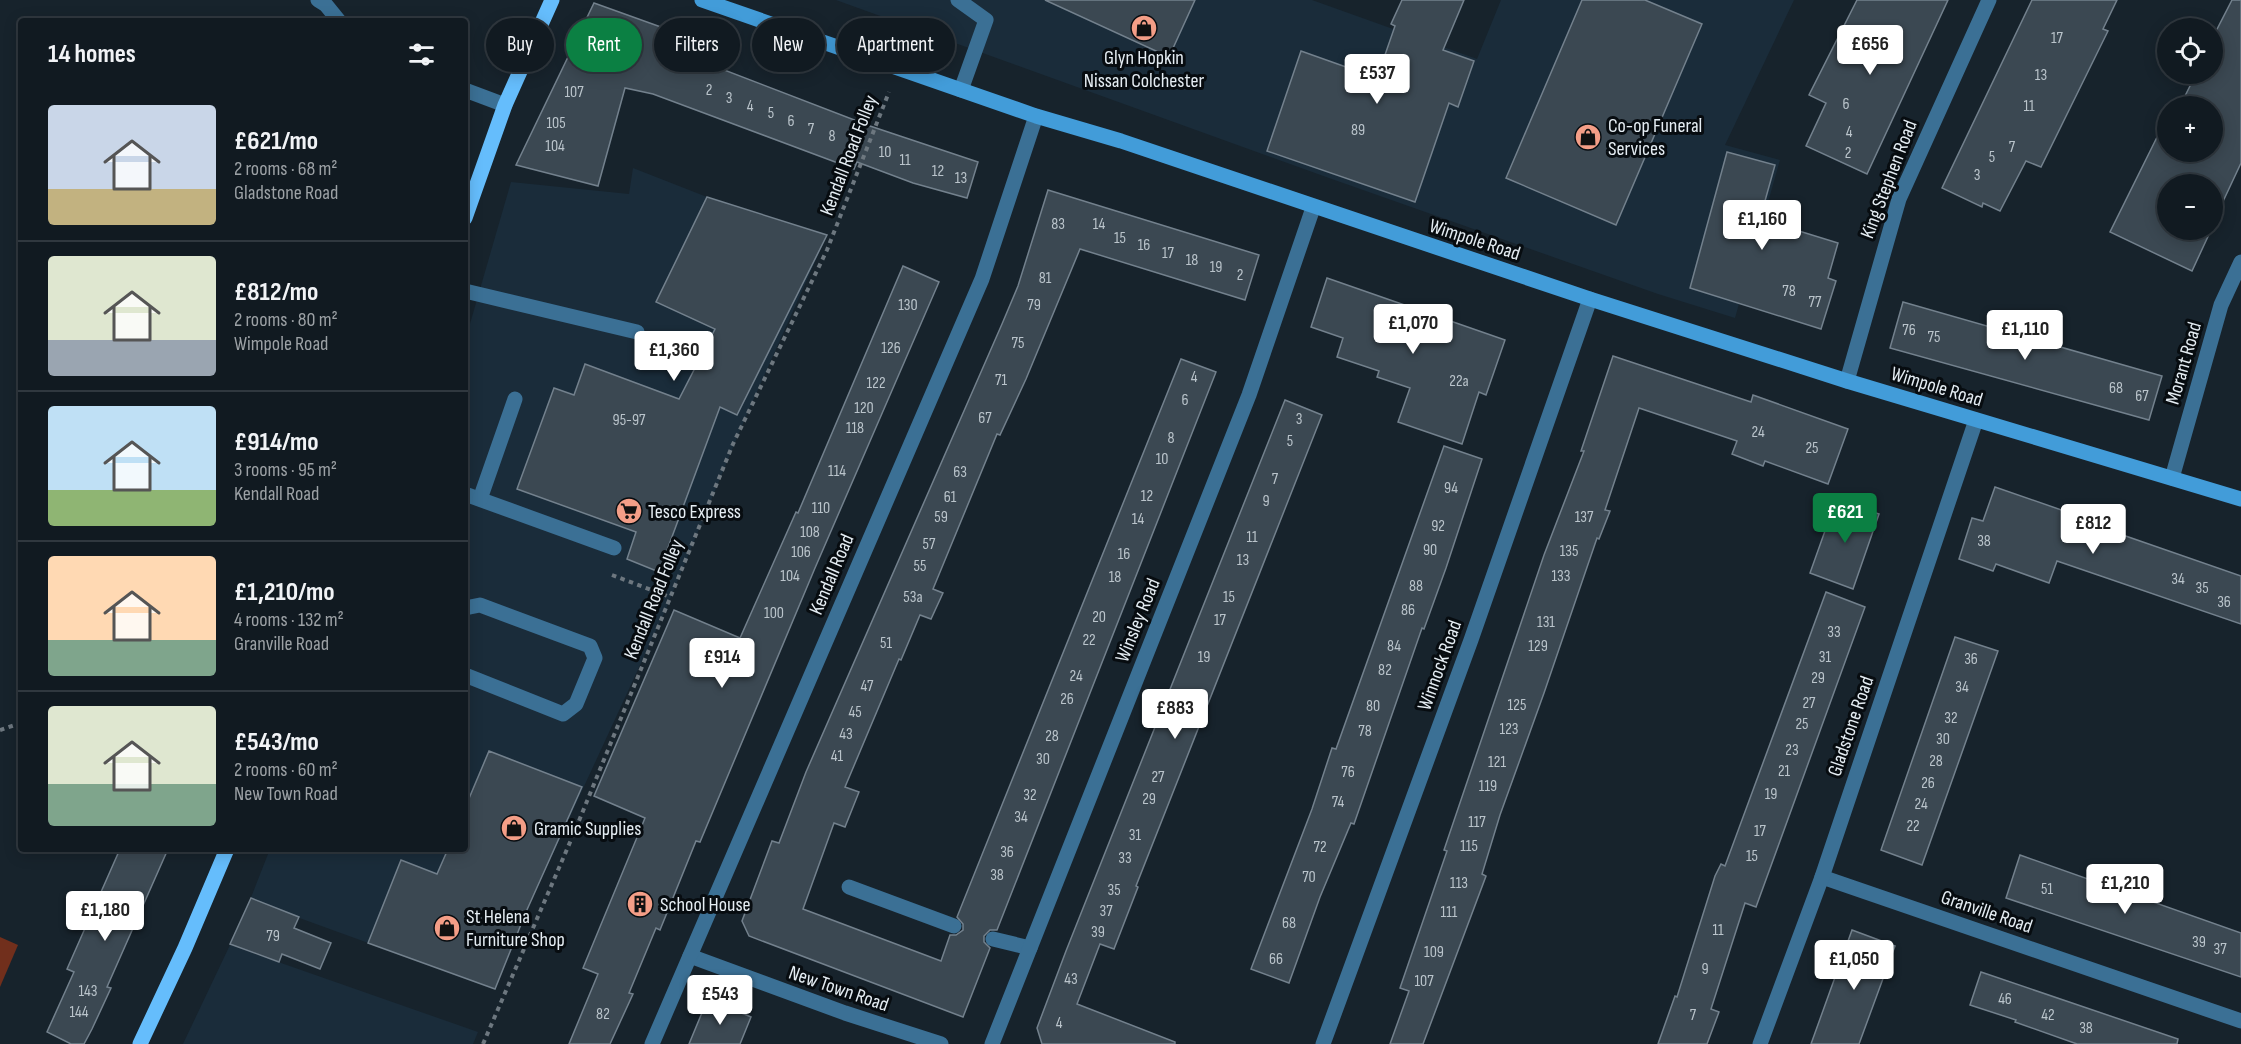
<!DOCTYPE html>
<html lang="en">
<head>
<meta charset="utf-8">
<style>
  body { margin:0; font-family:"Sofia Sans Condensed",sans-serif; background:#1e272e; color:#f1f3f6; height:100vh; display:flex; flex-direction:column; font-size:22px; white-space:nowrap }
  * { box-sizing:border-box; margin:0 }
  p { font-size:20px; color:#9ca1a5 }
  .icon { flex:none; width:33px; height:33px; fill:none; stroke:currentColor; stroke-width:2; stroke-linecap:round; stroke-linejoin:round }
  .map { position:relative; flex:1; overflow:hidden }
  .drawer { position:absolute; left:18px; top:18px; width:450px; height:834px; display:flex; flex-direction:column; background:#111a21; border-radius:6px; box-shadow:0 3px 15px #0003,0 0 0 2px #30383f }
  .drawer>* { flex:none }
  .top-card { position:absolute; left:486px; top:18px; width:570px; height:54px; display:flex; gap:12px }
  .controls { position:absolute; left:2157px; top:18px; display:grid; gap:12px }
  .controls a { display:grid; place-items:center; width:66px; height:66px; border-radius:50%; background:#111a21; box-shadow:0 3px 15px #0003,0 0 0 2px #30383f; font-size:30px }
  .price { position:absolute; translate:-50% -51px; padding:0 14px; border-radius:6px; background:#fff; color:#222; font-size:20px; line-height:39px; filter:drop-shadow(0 2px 3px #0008) }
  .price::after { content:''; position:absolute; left:50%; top:36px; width:18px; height:14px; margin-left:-9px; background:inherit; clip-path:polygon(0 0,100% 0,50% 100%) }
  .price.selected { background:#0b8043; color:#fff }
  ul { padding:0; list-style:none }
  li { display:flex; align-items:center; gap:18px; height:150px; padding:0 30px }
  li+li { border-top:2px solid #30383f }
  li span { display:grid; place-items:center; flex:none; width:168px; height:120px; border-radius:6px; color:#555 }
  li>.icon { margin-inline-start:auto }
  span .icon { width:72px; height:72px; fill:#fffc; stroke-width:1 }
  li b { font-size:26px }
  h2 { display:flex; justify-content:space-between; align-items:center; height:72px; padding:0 30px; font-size:26px }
  .pill { padding:0 21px; border-radius:27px; background:#111a21; box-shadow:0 3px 15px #0003,0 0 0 2px #30383f; font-size:21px; line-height:54px }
  .pill.selected { background:#0b8043; color:#fff }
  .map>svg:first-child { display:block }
</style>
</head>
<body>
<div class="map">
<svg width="2241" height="1044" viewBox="0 0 2241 1044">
  <rect width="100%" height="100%" fill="#17232c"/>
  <g fill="#1a2c3a">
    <path d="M 836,0 L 1312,0 L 1477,59 L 1501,0 L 1794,0 L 1725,145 L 1780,160 L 1735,318 L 1658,294 L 1329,178 Z"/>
    <path d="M 633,168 L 707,197 L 827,235 L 747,414 L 665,611 L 526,912 L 495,989 L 250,900 L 270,849 L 465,849 L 465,341 L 511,182 L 629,194 Z"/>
    <path d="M 230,945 L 478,1032 L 473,1044 L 183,1044 Z"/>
  </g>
  <path fill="#712f1c" d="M 0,937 L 18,945 L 0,987 Z"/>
  <g fill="#3b4852" stroke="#73818d" stroke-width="1.5">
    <path d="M 1045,0 L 1195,0 L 1169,57 Z"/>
    <path d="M 1402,0 L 1464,0 L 1443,50 L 1474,61 L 1458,107 L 1449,103 L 1415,202 L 1267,151 L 1301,51 L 1377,78 L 1395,26 L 1391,24 Z"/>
    <path d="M 1582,0 L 1645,0 L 1702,24 L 1616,225 L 1506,178 Z"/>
    <path d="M 1857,0 L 1948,0 L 1867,174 L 1806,146 L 1826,103 L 1809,95 Z"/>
    <path d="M 2032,0 L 2117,0 L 2103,29 L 2108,31 L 2041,167 L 2026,161 L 2000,211 L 1983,203 L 1982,207 L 1942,188 Z"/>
    <path d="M 2232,0 L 2241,0 L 2241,163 L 2212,225 L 2212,184 L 2168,184 L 2168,230 L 2211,230 L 2192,271 L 2110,232 L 2168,115 L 2168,152 L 2212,152 L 2212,106 L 2180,106 L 2196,74 L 2212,74 L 2212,39 Z"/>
    <path d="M 594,3 L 672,31 L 667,48 L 870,126 L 978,162 L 967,198 L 913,183 L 857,162 L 854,169 L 653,94 L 625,88 L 598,186 L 516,165 Z"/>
    <path d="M 1727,152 L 1775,165 L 1763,208 L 1790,216 L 1786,227 L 1838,243 L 1828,278 L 1836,281 L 1821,329 L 1690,288 Z"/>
    <path d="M 1048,190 L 1259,255 L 1245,300 L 1080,249 L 1026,379 L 1000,435 L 997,434 L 933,589 L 943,593 L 931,619 L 920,615 L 901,660 L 899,659 L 845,787 L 859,792 L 845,827 L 834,823 L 803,909 L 941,961 L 950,935 L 956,935 L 963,930 L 963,924 L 957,917 L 1181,359 L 1216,372 L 997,930 L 990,930 L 984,936 L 984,942 L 990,948 L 963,1017 L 749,936 L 742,921 L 772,841 L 779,843 L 806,772 L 1002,324 L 1018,286 Z"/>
    <path d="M 707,197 L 827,235 L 737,415 L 720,407 L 659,572 L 627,559 L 636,532 L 517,489 L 554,388 L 574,395 L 585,364 L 679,399 L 715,329 L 656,302 Z"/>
    <path d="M 903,266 L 939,282 L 815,568 L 700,842 L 696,841 L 660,930 L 656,928 L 629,993 L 633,994 L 610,1044 L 569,1044 L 598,974 L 583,968 L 645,818 L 594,796 L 674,610 L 740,638 L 796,512 L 798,513 Z"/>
    <path d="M 1327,278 L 1505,340 L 1486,395 L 1479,392 L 1462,444 L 1398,422 L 1410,388 L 1377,377 L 1379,371 L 1337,357 L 1343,338 L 1311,327 Z"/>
    <path d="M 1903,302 L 2162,376 L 2149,420 L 1890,348 Z"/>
    <path d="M 1613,356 L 1751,402 L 1753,395 L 1848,429 L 1828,484 L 1765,461 L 1763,466 L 1732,454 L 1737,441 L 1639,408 L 1605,510 L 1610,511 L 1599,539 L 1597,538 L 1544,693 L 1500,815 L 1482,874 L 1486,876 L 1423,1044 L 1390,1044 L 1409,991 L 1400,988 L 1447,851 L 1444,850 L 1544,555 L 1584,451 L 1581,451 Z"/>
    <path d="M 1285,400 L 1322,415 L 1136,886 L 1138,887 L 1114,949 L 1100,944 L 1077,1004 L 1175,1042 L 1175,1044 L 1042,1044 L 1037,1028 L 1066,951 Z"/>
    <path d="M 1444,446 L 1482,459 L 1446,568 L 1424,629 L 1422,628 L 1354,824 L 1351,823 L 1320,897 L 1289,983 L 1251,969 L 1312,809 L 1332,748 L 1336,749 Z"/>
    <path d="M 1995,487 L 2073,514 L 2071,517 L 2241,576 L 2241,624 L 2057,561 L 2049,583 L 1996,564 L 1993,571 L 1959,559 L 1972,518 L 1983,521 Z"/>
    <path d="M 1836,500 L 1879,514 L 1853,589 L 1810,573 Z"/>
    <path d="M 1826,592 L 1865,607 L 1756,907 L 1745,903 L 1711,1009 L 1719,1012 L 1707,1044 L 1658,1044 L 1675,996 L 1677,997 L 1715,876 L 1721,864 L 1725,866 Z"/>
    <path d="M 1955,637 L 1998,651 L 1922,865 L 1881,850 Z"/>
    <path d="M 489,751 L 582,787 L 526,912 L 495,989 L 368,943 L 401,860 L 437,874 L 448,849 L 465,849 L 465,808 Z"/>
    <path d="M 120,849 L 168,849 L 107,987 L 111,988 L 92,1029 L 84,1044 L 71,1044 L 47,1032 L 74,972 L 67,969 Z"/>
    <path d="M 2020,855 L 2241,933 L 2241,977 L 2006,898 Z"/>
    <path d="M 251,898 L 299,917 L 294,928 L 331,943 L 320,969 L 282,954 L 279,962 L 230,944 Z"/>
    <path d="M 1852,930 L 1895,946 L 1859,1044 L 1811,1044 Z"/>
    <path d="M 1981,972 L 2178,1039 L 2177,1044 L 2077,1044 L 2015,1022 L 2016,1020 L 1970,1005 Z"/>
    <path d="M 706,1003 L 718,1003 L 751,1017 L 740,1044 L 689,1044 Z"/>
  </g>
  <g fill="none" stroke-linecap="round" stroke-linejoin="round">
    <g stroke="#6d777f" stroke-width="4" stroke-dasharray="4.5 4.5" stroke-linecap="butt">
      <path d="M 612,575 L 670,597"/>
      <path d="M 0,730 L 21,723"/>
      <path d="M 483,1044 L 574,833 L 733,444 L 827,250 L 889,92"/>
    </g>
    <g stroke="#3b7095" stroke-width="15">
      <path d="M 958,0 L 986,20 L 961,90"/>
      <path d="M 465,291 L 637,332"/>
      <path d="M 465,494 L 614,548"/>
      <path d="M 480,499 L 515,399"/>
      <path d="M 465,608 L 480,605 L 590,646 L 595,658 L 576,704 L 563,714 L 465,675"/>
      <path d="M 849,887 L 954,926"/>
      <path d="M 993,939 L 1030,948"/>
    </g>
    <g stroke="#3b7095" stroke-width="15">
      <path d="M 318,0 L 326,5 L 339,21"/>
      <path d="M 465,90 L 505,105"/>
      <path d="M 1847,381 L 1899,199 L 1989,0"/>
      <path d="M 2172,478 L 2221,305 L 2241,262"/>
      <path d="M 1822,877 L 2241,1021"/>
      <path d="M 690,956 L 845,1013 L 941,1044"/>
      <path d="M 652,1044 L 982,279 L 1036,116"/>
      <path d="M 992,1044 L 1249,395 L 1313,208"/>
      <path d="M 1323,1044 L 1471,640 L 1590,299"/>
      <path d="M 1760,1044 L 1822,877 L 1976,420"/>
    </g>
    <path stroke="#429cd9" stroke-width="15" d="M 702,0 L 1036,116 L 1121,141 L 1590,299 L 1847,381 L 2241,499"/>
    <g stroke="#65bdfc" stroke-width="15">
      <path d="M 465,218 L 505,105 L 552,0"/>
      <path d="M 140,1044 L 185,948 L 227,849"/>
    </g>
  </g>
  <defs>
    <symbol id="shop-disc" viewBox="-11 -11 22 22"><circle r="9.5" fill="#f49e87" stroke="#070c10"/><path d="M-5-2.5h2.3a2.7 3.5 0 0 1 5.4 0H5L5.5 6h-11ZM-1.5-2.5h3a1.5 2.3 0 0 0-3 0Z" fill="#111"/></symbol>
    <symbol id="supermarket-disc" viewBox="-11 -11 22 22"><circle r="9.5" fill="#f49e87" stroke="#070c10"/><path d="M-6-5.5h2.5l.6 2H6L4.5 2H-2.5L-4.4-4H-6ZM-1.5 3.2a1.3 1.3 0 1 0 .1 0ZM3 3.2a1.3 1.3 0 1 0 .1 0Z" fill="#111"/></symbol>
    <symbol id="building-disc" viewBox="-11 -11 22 22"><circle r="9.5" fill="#f49e87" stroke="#070c10"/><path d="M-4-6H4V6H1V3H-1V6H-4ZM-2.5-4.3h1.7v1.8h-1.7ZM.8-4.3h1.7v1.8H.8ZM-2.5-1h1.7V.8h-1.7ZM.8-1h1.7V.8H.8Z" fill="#111"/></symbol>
  </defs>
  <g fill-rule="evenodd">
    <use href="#shop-disc" x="1129" y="13" width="30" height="30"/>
    <use href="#shop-disc" x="1573" y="122" width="30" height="30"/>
    <use href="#supermarket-disc" x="614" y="496" width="30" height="30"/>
    <use href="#shop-disc" x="499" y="813" width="30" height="30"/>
    <use href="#building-disc" x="625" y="889" width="30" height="30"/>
    <use href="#shop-disc" x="432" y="913" width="30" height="30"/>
  </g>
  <g text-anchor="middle" stroke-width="6" stroke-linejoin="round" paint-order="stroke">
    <g font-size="16" fill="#bac4cb">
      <text x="2057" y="43">17</text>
      <text x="2041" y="80">13</text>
      <text x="709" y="95">2</text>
      <text x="574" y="97">107</text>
      <text x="729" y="103">3</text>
      <text x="1846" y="109">6</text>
      <text x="750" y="111">4</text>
      <text x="2029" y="111">11</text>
      <text x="771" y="118">5</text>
      <text x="791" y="126">6</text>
      <text x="556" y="128">105</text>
      <text x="811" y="134">7</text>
      <text x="1358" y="135">89</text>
      <text x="1849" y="137">4</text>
      <text x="832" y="141">8</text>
      <text x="555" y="151">104</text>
      <text x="2012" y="152">7</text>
      <text x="885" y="157">10</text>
      <text x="1848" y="158">2</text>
      <text x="1992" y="162">5</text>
      <text x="905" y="165">11</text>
      <text x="938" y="176">12</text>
      <text x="1977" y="180">3</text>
      <text x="961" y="183">13</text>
      <text x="1058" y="229">83</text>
      <text x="1099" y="229">14</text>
      <text x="1120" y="243">15</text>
      <text x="1144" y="250">16</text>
      <text x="1168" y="258">17</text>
      <text x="1192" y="265">18</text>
      <text x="1216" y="272">19</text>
      <text x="1240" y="280">2</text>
      <text x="1045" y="283">81</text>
      <text x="1789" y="296">78</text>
      <text x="1815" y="307">77</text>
      <text x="908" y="310">130</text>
      <text x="1034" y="310">79</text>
      <text x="1909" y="335">76</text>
      <text x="1934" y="342">75</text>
      <text x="1018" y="348">75</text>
      <text x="891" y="353">126</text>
      <text x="1194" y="382">4</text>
      <text x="1001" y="385">71</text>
      <text x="1459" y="386">22a</text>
      <text x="876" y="388">122</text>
      <text x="2116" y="393">68</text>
      <text x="2142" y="401">67</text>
      <text x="1185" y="405">6</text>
      <text x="864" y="413">120</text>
      <text x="985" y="423">67</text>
      <text x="1299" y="424">3</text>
      <text x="629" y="425">95-97</text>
      <text x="855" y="433">118</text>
      <text x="1758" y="437">24</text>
      <text x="1171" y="443">8</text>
      <text x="1290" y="446">5</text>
      <text x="1812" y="453">25</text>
      <text x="1162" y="464">10</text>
      <text x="837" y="476">114</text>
      <text x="960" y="477">63</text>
      <text x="1275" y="484">7</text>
      <text x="1451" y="493">94</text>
      <text x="1147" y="501">12</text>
      <text x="950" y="502">61</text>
      <text x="1266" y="506">9</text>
      <text x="821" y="513">110</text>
      <text x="941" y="522">59</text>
      <text x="1584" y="522">137</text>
      <text x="1138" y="524">14</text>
      <text x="1438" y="531">92</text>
      <text x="810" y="537">108</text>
      <text x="1252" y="542">11</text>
      <text x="1984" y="546">38</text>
      <text x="929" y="549">57</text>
      <text x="1430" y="555">90</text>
      <text x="1569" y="556">135</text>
      <text x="801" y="557">106</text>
      <text x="1124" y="559">16</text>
      <text x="1243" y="565">13</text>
      <text x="920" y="571">55</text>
      <text x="790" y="581">104</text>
      <text x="1561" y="581">133</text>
      <text x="1115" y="582">18</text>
      <text x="2178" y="584">34</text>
      <text x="1416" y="591">88</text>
      <text x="2202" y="593">35</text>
      <text x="913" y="602">53a</text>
      <text x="1229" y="602">15</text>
      <text x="2224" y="607">36</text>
      <text x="1408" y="615">86</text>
      <text x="774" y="618">100</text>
      <text x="1099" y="622">20</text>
      <text x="1220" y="625">17</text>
      <text x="1546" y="627">131</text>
      <text x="1834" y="637">33</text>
      <text x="1089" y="645">22</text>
      <text x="886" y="648">51</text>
      <text x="1394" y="651">84</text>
      <text x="1538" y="651">129</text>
      <text x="1204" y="662">19</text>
      <text x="1825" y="662">31</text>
      <text x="1971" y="664">36</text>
      <text x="1385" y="675">82</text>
      <text x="1076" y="681">24</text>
      <text x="1818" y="683">29</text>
      <text x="867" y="691">47</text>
      <text x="1962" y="692">34</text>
      <text x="1067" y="704">26</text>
      <text x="1809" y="708">27</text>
      <text x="1517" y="710">125</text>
      <text x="1373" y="711">80</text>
      <text x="855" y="717">45</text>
      <text x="1951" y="723">32</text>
      <text x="1802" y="729">25</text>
      <text x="1509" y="734">123</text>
      <text x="1365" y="736">78</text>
      <text x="846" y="739">43</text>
      <text x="1052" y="741">28</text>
      <text x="1943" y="744">30</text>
      <text x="1792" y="755">23</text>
      <text x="837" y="761">41</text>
      <text x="1043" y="764">30</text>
      <text x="1936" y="766">28</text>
      <text x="1497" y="767">121</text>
      <text x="1784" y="776">21</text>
      <text x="1348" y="777">76</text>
      <text x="1158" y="782">27</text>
      <text x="1928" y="788">26</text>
      <text x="1488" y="791">119</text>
      <text x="1771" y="799">19</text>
      <text x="1030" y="800">32</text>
      <text x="1149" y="804">29</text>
      <text x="1338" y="807">74</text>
      <text x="1921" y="809">24</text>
      <text x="1021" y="822">34</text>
      <text x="1477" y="827">117</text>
      <text x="1913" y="831">22</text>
      <text x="1760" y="836">17</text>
      <text x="1135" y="840">31</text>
      <text x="1469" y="851">115</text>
      <text x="1320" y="852">72</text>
      <text x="1007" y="857">36</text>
      <text x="1752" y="861">15</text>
      <text x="1125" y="863">33</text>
      <text x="997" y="880">38</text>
      <text x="1309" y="882">70</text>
      <text x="1459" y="888">113</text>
      <text x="2047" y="894">51</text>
      <text x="1114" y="895">35</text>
      <text x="1106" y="916">37</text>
      <text x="1449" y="917">111</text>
      <text x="1289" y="928">68</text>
      <text x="1718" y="935">11</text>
      <text x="1098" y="937">39</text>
      <text x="273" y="941">79</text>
      <text x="2199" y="947">39</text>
      <text x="2220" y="954">37</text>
      <text x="1434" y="957">109</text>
      <text x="1276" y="964">66</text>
      <text x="1705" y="974">9</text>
      <text x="1071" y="984">43</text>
      <text x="1424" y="986">107</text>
      <text x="88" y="996">143</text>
      <text x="2005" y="1004">46</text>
      <text x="79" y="1017">144</text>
      <text x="603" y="1019">82</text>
      <text x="1693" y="1020">7</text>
      <text x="2048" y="1020">42</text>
      <text x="1059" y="1028">4</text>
      <text x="2086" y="1033">38</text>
    </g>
    <g font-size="20" fill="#e5edf3" stroke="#070c10" text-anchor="start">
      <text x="1144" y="64" text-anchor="middle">Glyn Hopkin<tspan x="1144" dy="23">Nissan Colchester</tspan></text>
      <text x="1608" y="132">Co-op Funeral<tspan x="1608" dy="23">Services</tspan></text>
      <text x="648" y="518">Tesco Express</text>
      <text x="534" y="835">Gramic Supplies</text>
      <text x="660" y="911">School House</text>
      <text x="466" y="923">St Helena<tspan x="466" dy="23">Furniture Shop</tspan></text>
    </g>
    <g font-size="20" fill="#e5edf3" stroke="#070c10">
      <text transform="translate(848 155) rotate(-69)" y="7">Kendall Road Folley</text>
      <text transform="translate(1888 179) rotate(-69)" y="7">King Stephen Road</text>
      <text transform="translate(1475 239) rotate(18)" y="7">Wimpole Road</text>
      <text transform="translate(2183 363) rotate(-74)" y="7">Morant Road</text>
      <text transform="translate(1937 386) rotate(17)" y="7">Wimpole Road</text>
      <text transform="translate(831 574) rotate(-67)" y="7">Kendall Road</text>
      <text transform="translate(653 599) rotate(-68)" y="7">Kendall Road Folley</text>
      <text transform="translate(1137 620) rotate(-68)" y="7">Winsley Road</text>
      <text transform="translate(1439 665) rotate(-70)" y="7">Winnock Road</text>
      <text transform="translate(1850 726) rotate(-71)" y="7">Gladstone Road</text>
      <text transform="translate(1987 911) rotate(19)" y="7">Granville Road</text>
      <text transform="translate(839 988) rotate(19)" y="7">New Town Road</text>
    </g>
  </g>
</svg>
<div class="controls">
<a><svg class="icon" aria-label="locate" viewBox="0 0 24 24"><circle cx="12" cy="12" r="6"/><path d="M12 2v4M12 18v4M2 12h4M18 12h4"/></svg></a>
<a>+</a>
<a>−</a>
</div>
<b class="price" style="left:1870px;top:76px">£656</b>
<b class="price" style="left:1377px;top:105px">£537</b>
<b class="price" style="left:1762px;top:251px">£1,160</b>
<b class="price" style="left:1413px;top:355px">£1,070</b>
<b class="price" style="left:2025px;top:361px">£1,110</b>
<b class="price" style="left:674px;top:382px">£1,360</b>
<b class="price selected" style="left:1845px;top:544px">£621</b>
<b class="price" style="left:2093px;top:555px">£812</b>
<b class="price" style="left:722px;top:689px">£914</b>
<b class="price" style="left:1175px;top:740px">£883</b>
<b class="price" style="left:2125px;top:915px">£1,210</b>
<b class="price" style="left:105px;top:942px">£1,180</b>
<b class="price" style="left:1854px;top:991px">£1,050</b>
<b class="price" style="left:720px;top:1026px">£543</b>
<div class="top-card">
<a class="pill">Buy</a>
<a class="pill selected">Rent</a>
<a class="pill">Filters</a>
<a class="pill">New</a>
<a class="pill">Apartment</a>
</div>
<section class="drawer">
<h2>14 homes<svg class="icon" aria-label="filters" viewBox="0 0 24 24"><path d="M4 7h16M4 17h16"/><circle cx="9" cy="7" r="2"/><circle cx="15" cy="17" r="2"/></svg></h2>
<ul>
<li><span style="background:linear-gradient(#c9d6e8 70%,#c2b280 0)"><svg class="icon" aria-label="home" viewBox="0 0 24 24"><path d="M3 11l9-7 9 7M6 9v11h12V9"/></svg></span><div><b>£621/mo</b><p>2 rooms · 68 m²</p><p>Gladstone Road</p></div></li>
<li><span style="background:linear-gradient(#dfe7d0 70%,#9aa5b1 0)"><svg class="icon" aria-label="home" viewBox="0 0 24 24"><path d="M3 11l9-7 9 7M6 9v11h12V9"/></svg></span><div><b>£812/mo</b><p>2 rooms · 80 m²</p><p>Wimpole Road</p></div></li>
<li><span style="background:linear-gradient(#bfe0f5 70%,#8fb573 0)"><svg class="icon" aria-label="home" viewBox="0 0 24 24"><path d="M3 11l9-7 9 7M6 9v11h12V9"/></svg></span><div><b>£914/mo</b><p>3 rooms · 95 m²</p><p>Kendall Road</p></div></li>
<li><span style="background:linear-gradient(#ffd9b3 70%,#7fa58c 0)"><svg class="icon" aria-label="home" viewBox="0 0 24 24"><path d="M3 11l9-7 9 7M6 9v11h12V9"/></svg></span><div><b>£1,210/mo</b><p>4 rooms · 132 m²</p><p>Granville Road</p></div></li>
<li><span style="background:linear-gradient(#dfe7d0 65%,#7fa58c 0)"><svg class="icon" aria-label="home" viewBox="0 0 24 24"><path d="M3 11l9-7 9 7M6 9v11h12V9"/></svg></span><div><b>£543/mo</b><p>2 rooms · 60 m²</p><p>New Town Road</p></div></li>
</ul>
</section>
</div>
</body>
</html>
